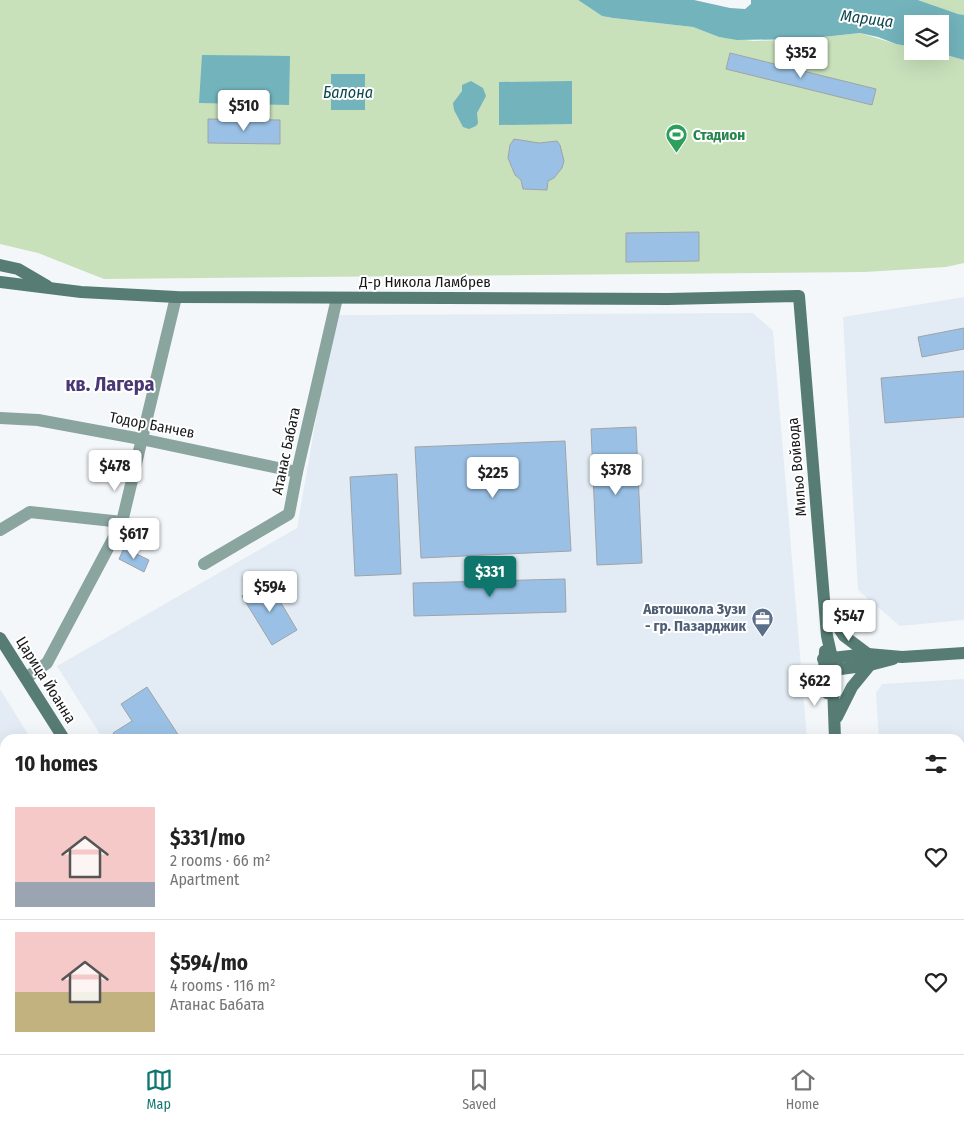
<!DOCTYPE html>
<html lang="en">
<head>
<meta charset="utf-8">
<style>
  body { margin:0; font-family:"Fira Sans Condensed",sans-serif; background:#f2f2f2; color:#222; height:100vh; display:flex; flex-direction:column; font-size:19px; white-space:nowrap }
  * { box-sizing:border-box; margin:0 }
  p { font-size:16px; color:#767676 }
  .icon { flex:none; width:28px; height:28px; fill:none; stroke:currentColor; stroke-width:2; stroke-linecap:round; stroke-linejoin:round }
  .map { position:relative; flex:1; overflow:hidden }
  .panel { position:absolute; left:0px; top:734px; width:965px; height:321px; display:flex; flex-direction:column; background:#fff; border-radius:15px 15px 0 0; box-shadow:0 5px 20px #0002 }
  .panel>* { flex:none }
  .fabs { position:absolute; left:904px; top:15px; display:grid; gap:10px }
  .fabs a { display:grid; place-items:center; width:45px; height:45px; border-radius:0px; background:#fff; box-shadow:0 5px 20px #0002; font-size:25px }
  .price { position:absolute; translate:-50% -42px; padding:0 11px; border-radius:5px; background:#fff; color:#222; font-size:16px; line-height:32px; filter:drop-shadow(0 1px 2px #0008) }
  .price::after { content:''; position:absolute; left:50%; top:30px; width:15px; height:11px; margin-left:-8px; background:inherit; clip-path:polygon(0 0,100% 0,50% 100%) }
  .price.current { background:#0f766e; color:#fff }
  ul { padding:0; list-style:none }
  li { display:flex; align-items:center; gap:15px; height:125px; padding:0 15px }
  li+li { border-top:1px solid #e0e0e0 }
  li span { display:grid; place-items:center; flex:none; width:140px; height:100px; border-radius:0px; color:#555 }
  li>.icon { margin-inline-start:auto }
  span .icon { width:60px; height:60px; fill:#fffc; stroke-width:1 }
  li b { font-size:21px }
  h2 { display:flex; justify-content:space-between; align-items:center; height:60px; padding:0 15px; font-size:21px }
  .dock { display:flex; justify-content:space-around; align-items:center; height:70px; border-top:1px solid #e0e0e0; background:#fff; font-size:14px; color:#767676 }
  .dock a { display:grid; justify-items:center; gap:2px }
  .dock .current { color:#0f766e }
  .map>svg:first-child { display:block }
</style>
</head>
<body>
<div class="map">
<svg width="964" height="1054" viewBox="0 0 964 1054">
  <rect width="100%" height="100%" fill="#f4f7fa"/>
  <g fill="#e3ecf4">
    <path d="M 964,297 L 964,620 L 900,626 L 858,590 L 843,317 Z"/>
    <path d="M 753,313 L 773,331 L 807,739 L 103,739 L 57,666 L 297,528 L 334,315 Z"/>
    <path d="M 964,679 L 964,1054 L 900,1054 L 899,1050 L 960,1050 L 960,739 L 879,739 L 876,693 L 882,684 Z"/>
    <path d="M 0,689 L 31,739 L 5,739 L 5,1002 L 0,1005 Z"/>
    <path d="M 297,1050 L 833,1050 L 834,1054 L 299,1054 Z"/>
  </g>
  <g fill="#c8e1bb">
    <path d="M 0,0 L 578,0 L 602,16 L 613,18 L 693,27 L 719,37 L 754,41 L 804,39 L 860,33 L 896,44 L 912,47 L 912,51 L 932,51 L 964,60 L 964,263 L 946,267 L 865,272 L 104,279 L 38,253 L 0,244 Z"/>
    <path d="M 918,0 L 964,0 L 964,15 L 958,14 Z"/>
  </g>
  <g fill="#73b3bc">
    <path d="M 578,0 L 694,0 L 730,8 L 745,9 L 751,4 L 751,0 L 918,0 L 958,14 L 964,15 L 964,60 L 932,51 L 940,51 L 940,24 L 912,24 L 912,47 L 896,44 L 878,37 L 860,33 L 804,39 L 737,40 L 719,37 L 693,27 L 613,18 L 602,16 Z"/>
    <path d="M 202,55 L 290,56 L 289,105 L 199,103 Z"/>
    <rect x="331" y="74" width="34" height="36"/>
    <path d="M 471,81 L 483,88 L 486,96 L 477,113 L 478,123 L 476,126 L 469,129 L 463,127 L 454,110 L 453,103 L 462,91 L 462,85 Z"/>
    <path d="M 572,81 L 572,124 L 499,125 L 499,82 Z"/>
  </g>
  <g fill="#9ac1e5" stroke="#a0a3a5">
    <path d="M 730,53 L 876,89 L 872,105 L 726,69 Z"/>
    <path d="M 208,119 L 280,120 L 280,144 L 208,143 Z"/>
    <path d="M 514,139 L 539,143 L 557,141 L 560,145 L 564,161 L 562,168 L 554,178 L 548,181 L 547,190 L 523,189 L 521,180 L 515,175 L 508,158 L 510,145 Z"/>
    <path d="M 699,232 L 699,261 L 626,262 L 626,233 Z"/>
    <path d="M 964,328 L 964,349 L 922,357 L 918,337 Z"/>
    <path d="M 964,371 L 964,417 L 885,423 L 881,378 Z"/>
    <path d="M 636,427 L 642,563 L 597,565 L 591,429 Z"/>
    <path d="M 565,441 L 571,551 L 421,558 L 415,447 Z"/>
    <path d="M 397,474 L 401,574 L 355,576 L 350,477 Z"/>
    <path d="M 124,548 L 149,560 L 144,572 L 119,559 Z"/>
    <path d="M 565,579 L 566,612 L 414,616 L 413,583 Z"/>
    <path d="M 268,581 L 297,630 L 272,645 L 242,596 Z"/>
    <path d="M 147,687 L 181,739 L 117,739 L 113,733 L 132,721 L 121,704 Z"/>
    <rect x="960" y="753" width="4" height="34"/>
    <path d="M 0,842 L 5,850 L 5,914 L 0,906 Z"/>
    <rect x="960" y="859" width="4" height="21"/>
    <path d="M 0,958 L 5,966 L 5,984 L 0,987 Z"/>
    <path d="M 465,1050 L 521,1050 L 515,1054 L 468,1054 Z"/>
  </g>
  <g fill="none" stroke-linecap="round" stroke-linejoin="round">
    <g stroke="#8aa49e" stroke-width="12">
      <path d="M 0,418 L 38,420 L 141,439 L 297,472"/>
      <path d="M 0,530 L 30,512 L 122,522"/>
      <path d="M 204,564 L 289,514 L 297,472 L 337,298"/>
      <path d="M 26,678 L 47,663 L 122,522 L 176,297"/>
      <path d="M 0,1021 L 5,1018"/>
    </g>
    <g stroke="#567c74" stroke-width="12">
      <path d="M 0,265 L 18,269 L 47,286"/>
      <path d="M 0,282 L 81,292 L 176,297 L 668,299 L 799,296 L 827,636 L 832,658 L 835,739"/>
      <path d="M 827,610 L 844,636 L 868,654"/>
      <path d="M 0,638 L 64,739"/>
      <path d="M 825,651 L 824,671 L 827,693"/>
      <path d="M 823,659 L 868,654 L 902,657 L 964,653"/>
      <path d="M 826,671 L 870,665 L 893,659"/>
      <path d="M 837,717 L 852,687 L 870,665"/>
      <path d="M 261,1050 L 263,1054"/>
      <path d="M 854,1050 L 854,1054"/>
    </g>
  </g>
  <defs>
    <symbol id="stadium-pin" viewBox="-11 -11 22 30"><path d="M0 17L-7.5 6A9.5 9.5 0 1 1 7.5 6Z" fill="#2e9e5b" stroke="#fff"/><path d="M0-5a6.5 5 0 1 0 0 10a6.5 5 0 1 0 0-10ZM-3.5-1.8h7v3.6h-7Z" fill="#fff"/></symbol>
    <symbol id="office-pin" viewBox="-11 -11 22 30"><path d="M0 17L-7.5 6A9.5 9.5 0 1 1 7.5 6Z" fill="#5c6f8a" stroke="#fff"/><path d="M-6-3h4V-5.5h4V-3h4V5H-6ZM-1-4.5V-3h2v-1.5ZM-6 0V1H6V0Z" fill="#fff"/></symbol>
  </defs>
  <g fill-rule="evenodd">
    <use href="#stadium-pin" x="664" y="122" width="25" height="34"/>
    <use href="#office-pin" x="750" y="606" width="25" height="34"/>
  </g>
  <g text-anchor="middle" stroke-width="4" stroke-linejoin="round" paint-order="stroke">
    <g font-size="15" font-weight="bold" fill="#27864d" stroke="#fff" text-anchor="start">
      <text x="693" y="140">Стадион</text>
    </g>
    <g font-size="15" fill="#171818" stroke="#fff">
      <text x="425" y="287">Д-р Никола Ламбрев</text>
      <text transform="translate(152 425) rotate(11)" y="5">Тодор Банчев</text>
      <text transform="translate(286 451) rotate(-78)" y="5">Атанас Бабата</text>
      <text transform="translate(797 467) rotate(-95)" y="5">Мильо Войвода</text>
      <text transform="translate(46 680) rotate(58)" y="5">Царица Йоанна</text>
    </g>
    <g font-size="15" font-weight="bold" fill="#4e5e75" stroke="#fff" text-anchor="end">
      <text x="746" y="614">Автошкола Зузи<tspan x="746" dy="17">- гр. Пазарджик</tspan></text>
    </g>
    <g font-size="16" font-style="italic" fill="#0c474e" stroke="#fff">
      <text transform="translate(867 18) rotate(7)" y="6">Марица</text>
      <text x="348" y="98">Балона</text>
    </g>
    <g font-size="20" font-weight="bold" fill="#493875" stroke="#fff">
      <text x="110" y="391">кв. Лагера</text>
    </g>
  </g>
</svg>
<div class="fabs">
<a><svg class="icon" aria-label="layers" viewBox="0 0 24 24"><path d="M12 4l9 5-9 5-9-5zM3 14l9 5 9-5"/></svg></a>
</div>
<b class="price" style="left:801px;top:79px">$352</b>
<b class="price" style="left:244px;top:132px">$510</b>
<b class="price" style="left:115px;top:492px">$478</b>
<b class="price" style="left:616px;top:496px">$378</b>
<b class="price" style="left:493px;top:499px">$225</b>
<b class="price" style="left:134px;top:560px">$617</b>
<b class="price current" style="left:490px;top:598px">$331</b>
<b class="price" style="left:270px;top:613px">$594</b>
<b class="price" style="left:849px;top:642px">$547</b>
<b class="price" style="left:815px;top:707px">$622</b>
<section class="panel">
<h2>10 homes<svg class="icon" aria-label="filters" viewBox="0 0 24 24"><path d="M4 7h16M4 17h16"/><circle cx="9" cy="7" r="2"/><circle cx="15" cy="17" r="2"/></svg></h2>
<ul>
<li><span style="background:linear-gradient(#f6c9c9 75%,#9aa5b1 0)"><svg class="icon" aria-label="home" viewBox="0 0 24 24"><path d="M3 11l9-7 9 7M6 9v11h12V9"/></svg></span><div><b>$331/mo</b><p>2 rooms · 66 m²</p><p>Apartment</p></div><svg class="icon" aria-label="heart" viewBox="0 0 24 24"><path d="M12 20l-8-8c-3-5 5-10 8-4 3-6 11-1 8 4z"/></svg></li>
<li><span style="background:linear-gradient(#f6c9c9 60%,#c2b280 0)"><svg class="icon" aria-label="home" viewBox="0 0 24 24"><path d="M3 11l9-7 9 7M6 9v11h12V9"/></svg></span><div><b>$594/mo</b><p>4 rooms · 116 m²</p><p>Атанас Бабата</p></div><svg class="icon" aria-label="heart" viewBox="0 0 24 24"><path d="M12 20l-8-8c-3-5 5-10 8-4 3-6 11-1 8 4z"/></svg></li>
</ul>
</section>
</div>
<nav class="dock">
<a class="current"><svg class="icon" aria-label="map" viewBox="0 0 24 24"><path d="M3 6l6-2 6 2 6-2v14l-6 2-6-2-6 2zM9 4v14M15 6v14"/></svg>Map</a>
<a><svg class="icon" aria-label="saved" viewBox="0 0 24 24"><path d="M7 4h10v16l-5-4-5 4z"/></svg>Saved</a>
<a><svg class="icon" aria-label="home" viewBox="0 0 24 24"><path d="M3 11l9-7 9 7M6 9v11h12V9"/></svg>Home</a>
</nav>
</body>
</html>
